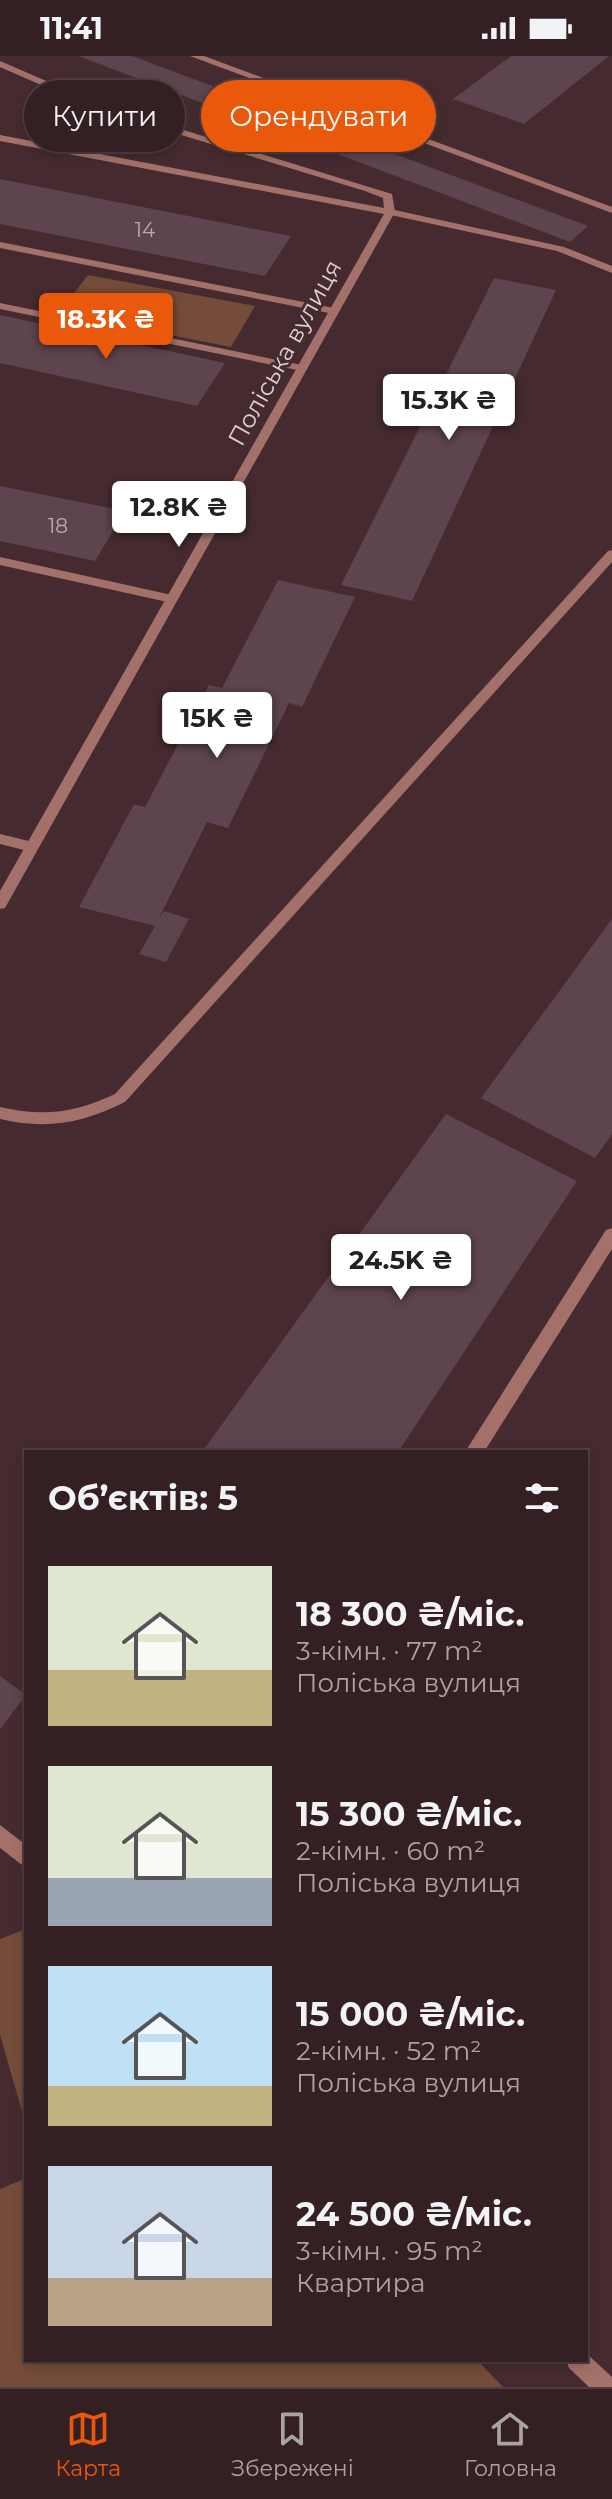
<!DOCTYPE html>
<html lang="uk">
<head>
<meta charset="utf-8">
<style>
  body { margin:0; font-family:Montserrat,sans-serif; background:#3f2d30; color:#f1f3f6; height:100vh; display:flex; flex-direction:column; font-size:30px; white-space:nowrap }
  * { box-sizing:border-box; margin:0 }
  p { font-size:26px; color:#a9a3a6 }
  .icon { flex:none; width:44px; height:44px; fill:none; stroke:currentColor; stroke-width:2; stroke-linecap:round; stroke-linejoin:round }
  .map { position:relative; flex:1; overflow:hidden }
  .panel { position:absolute; left:24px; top:1394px; width:564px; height:912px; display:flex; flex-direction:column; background:#342023; border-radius:0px; box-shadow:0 4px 12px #0003,0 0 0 2px #4e3e41 }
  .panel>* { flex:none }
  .guide { position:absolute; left:24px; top:24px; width:564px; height:72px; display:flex; gap:16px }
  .price { position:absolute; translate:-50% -68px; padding:0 18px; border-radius:8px; background:#fff; color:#222; font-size:26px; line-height:52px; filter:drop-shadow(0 2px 4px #0008) }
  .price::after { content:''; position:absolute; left:50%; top:48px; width:24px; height:18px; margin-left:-12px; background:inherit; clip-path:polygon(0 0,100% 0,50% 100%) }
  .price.current { background:#ea580c; color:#fff }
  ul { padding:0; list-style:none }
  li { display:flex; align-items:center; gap:24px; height:200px; padding:0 24px }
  li span { display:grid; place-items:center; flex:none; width:224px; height:160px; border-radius:0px; color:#555 }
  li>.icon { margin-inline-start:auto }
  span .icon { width:96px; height:96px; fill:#fffc; stroke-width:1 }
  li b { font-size:34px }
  h2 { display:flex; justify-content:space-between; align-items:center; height:96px; padding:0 24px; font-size:34px }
  .pill { padding:0 28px; border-radius:36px; background:#342023; box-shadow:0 4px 12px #0003,0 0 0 2px #4e3e41; font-size:28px; line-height:72px }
  .pill.current { background:#ea580c; color:#fff }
  .status { display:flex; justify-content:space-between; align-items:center; height:56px; padding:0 40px; background:#342023; direction:ltr }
  .status svg { height:22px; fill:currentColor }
  .tabs { display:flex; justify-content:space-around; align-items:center; height:112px; border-top:2px solid #4e3e41; background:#342023; font-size:22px; color:#a9a3a6 }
  .tabs a { display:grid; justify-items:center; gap:4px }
  .tabs .current { color:#ea580c }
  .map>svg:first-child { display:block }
</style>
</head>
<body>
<div class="status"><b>11:41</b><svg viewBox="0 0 49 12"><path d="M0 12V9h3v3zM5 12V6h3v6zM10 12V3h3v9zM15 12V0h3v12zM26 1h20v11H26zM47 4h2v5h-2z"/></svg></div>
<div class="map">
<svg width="612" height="2331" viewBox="0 0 612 2331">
  <rect width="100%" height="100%" fill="#452b2f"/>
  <g fill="#744c39">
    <path d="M 88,219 L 255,250 L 231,291 L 59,257 Z"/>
    <path d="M 26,1873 L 26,2069 L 0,1979 L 0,1883 Z"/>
    <path d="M 26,2122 L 26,2304 L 477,2304 L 503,2331 L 0,2331 L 0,2133 Z"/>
  </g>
  <g fill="#5d444f">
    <path d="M 78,0 L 132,0 L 588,170 L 570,186 Z"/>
    <path d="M 511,0 L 609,0 L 524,68 L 453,43 Z"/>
    <path d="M 0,123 L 291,180 L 265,220 L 0,168 Z"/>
    <path d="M 494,222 L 556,234 L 412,545 L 341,529 Z"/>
    <path d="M 0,259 L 225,307 L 197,350 L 0,307 Z"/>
    <path d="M 0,430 L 125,455 L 95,505 L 0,485 Z"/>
    <path d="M 278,524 L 355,541 L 302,651 L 289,647 L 228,772 L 207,766 L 158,864 L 164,855 L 189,863 L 166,906 L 139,898 L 155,870 L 79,851 L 134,748 L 145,751 L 209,629 L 222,632 Z"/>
    <path d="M 612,863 L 612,1078 L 595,1102 L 481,1042 Z"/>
    <path d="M 446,1058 L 577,1125 L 398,1396 L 202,1396 Z"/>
    <path d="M 0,1620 L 26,1639 L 0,1673 Z"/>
  </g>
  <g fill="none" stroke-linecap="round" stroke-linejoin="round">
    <g fill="#a4716a" fill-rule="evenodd">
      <path d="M 190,0 L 204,0 L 612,151 L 612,157 Z"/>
      <path d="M 390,153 L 564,191 L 612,210 L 612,217 L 557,195 L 386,158 L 386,154 Z"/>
      <path d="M 0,186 L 334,252 L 339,255 L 334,258 L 0,192 Z"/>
      <path d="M 0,247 L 302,309 L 308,312 L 302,315 L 0,253 Z"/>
      <path d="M 612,494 L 612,506 L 125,1046 C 83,1067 47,1074 0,1063 L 0,1051 C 43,1061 75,1057 115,1038 L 608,495 Z"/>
      <path d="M 0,501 L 172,539 L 178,543 L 172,547 L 0,509 Z"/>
      <path d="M 0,778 L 37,787 L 39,791 L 32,796 L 0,788 Z"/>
      <path d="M 612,1172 L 612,1193 L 484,1396 L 465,1396 L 606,1174 Z"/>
    </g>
    <g fill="#a4716a" fill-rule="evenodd">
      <path d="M 0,5 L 102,49 L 392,138 L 395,156 L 5,852 L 0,853 L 0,835 L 384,158 L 0,85 L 0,79 L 384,152 L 383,142 L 365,135 L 96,53 L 0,11 Z"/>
      <path d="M 0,1769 L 26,1789 L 26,1812 L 0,1792 Z"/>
      <path d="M 586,2297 L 612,2321 L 612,2331 L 589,2331 L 569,2312 L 566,2304 L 586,2304 Z"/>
    </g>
  </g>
  <g text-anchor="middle" stroke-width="6" stroke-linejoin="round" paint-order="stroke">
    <g font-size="20" fill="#bfacb0">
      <text x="145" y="181">14</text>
      <text x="58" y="477">18</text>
    </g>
    <g font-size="24" fill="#e0cfd1" stroke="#452b2f">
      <text transform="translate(285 297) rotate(-61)" y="8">Поліська вулиця</text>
    </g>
  </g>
</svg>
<b class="price current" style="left:106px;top:305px">18.3K ₴</b>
<b class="price" style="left:449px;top:386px">15.3K ₴</b>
<b class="price" style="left:179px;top:493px">12.8K ₴</b>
<b class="price" style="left:217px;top:704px">15K ₴</b>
<b class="price" style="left:401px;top:1246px">24.5K ₴</b>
<div class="guide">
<a class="pill">Купити</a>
<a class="pill current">Орендувати</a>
</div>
<section class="panel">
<h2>Об’єктів: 5<svg class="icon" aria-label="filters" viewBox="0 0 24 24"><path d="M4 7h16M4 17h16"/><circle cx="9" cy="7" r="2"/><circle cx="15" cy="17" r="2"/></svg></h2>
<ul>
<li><span style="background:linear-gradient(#dfe7d0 65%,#c2b280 0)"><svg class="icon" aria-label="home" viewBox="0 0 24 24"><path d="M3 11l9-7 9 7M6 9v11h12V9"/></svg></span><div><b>18 300 ₴/міс.</b><p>3-кімн. · 77 m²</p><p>Поліська вулиця</p></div></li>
<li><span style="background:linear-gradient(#dfe7d0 70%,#9aa5b1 0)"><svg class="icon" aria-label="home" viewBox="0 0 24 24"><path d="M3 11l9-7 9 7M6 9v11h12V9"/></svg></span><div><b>15 300 ₴/міс.</b><p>2-кімн. · 60 m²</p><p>Поліська вулиця</p></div></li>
<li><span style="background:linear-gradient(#bfe0f5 75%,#c2b280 0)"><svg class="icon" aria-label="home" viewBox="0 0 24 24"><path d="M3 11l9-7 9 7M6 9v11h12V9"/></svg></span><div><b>15 000 ₴/міс.</b><p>2-кімн. · 52 m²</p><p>Поліська вулиця</p></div></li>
<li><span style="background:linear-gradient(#c9d6e8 70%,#b9a48a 0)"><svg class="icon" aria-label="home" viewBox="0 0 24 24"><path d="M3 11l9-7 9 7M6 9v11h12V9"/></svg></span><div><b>24 500 ₴/міс.</b><p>3-кімн. · 95 m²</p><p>Квартира</p></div></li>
</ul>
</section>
</div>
<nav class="tabs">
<a class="current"><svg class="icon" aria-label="map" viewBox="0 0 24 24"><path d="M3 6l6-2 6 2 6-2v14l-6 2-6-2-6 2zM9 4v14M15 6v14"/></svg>Карта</a>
<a><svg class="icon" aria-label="saved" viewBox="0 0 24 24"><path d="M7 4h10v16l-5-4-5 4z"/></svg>Збережені</a>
<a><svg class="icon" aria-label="home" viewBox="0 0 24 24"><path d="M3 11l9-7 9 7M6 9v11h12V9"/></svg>Головна</a>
</nav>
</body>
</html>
